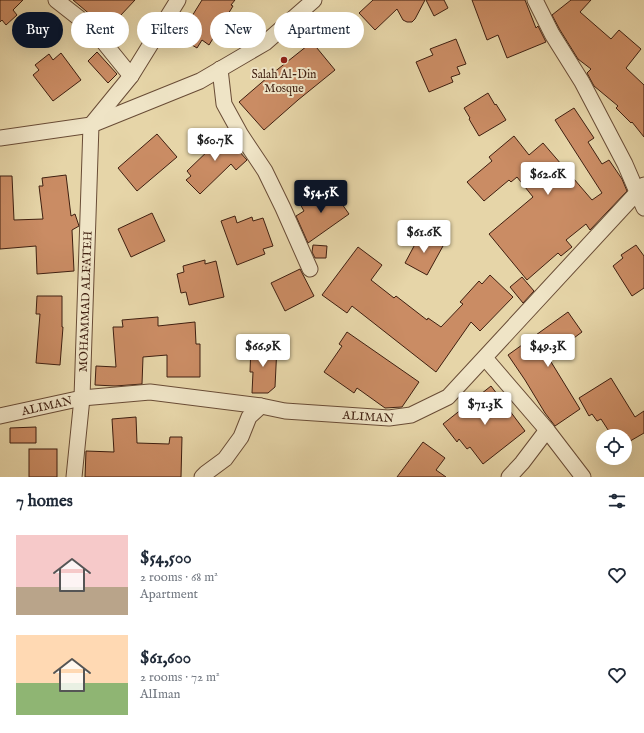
<!DOCTYPE html>
<html lang="en">
<head>
<meta charset="utf-8">
<style>
  body { margin:0; font-family:"IM FELL English",serif; background:#f2f2f3; color:#1f2937; height:100vh; display:flex; flex-direction:column; font-size:15px; white-space:nowrap }
  * { box-sizing:border-box; margin:0 }
  p { font-size:13px; color:#747a83 }
  .icon { flex:none; width:22px; height:22px; fill:none; stroke:currentColor; stroke-width:2; stroke-linecap:round; stroke-linejoin:round }
  .map { position:relative; height:477px; overflow:hidden }
  .details { display:flex; flex-direction:column; background:#fff; flex:1 }
  .details>* { flex:none }
  .guide { position:absolute; left:12px; top:12px; width:400px; height:36px; display:flex; gap:8px }
  .buttons { position:absolute; left:596px; top:429px; display:grid; gap:8px }
  .buttons a { display:grid; place-items:center; width:36px; height:36px; border-radius:50%; background:#fff; box-shadow:0 4px 16px #0002; font-size:20px }
  .price { position:absolute; translate:-50% -34px; padding:0 9px; border-radius:4px; background:#fff; color:#222; font-size:13px; line-height:26px; filter:drop-shadow(0 1px 2px #0008) }
  .price::after { content:''; position:absolute; left:50%; top:24px; width:12px; height:9px; margin-left:-6px; background:inherit; clip-path:polygon(0 0,100% 0,50% 100%) }
  .price.active { background:#111827; color:#fff }
  ul { padding:0; list-style:none }
  li { display:flex; align-items:center; gap:12px; height:100px; padding:0 16px }
  li span { display:grid; place-items:center; flex:none; width:112px; height:80px; border-radius:0px; color:#555 }
  li>.icon { margin-inline-start:auto }
  span .icon { width:48px; height:48px; fill:#fffc; stroke-width:1 }
  li b { font-size:17px }
  h2 { display:flex; justify-content:space-between; align-items:center; height:48px; padding:0 16px; font-size:17px }
  .chip { padding:0 14px; border-radius:18px; background:#fff; box-shadow:0 4px 16px #0002; font-size:14px; line-height:36px }
  .chip.active { background:#111827; color:#fff }
  .map>svg:first-child { display:block }
</style>
</head>
<body>
<div class="map">
<svg width="644" height="477" viewBox="0 0 644 477">
  <rect width="100%" height="100%" fill="#e6d5a8"/>
  <filter id="stains"><feTurbulence type="fractalNoise" baseFrequency=".005" numOctaves="4"/><feColorMatrix values="0 0 0 0 .2 0 0 0 0 .09 0 0 0 0 .02 0 0 0 .5 -.17"/></filter>
  <radialGradient id="worn" r=".72"><stop offset=".6" stop-color="#630" stop-opacity="0"/><stop offset="1" stop-color="#630" stop-opacity=".3"/></radialGradient>
  <g fill="#ca8c64" stroke="#3f1f10">
    <path d="M 0,0 L 23,0 L 13,10 L 17,15 L 6,25 L 2,20 L 0,22 Z"/>
    <path d="M 73,0 L 135,0 L 106,31 L 99,22 Z"/>
    <path d="M 202,0 L 235,0 L 231,5 L 233,6 L 209,45 L 202,40 L 197,48 L 187,42 L 188,32 L 184,29 Z"/>
    <path d="M 373,0 L 425,0 L 415,19 L 412,22 L 407,22 L 403,20 L 397,9 L 375,30 L 359,13 Z"/>
    <path d="M 426,0 L 444,0 L 448,8 L 434,16 Z"/>
    <path d="M 472,0 L 525,0 L 536,28 L 538,26 L 546,42 L 507,58 L 498,35 L 487,40 Z"/>
    <path d="M 571,0 L 591,0 L 580,12 L 611,39 L 619,30 L 641,49 L 626,68 L 644,85 L 644,137 L 632,122 L 631,123 L 616,108 L 618,106 L 594,86 L 587,73 L 591,69 L 578,59 L 560,30 L 552,15 Z"/>
    <path d="M 456,39 L 466,64 L 457,67 L 460,74 L 451,77 L 453,82 L 429,92 L 416,62 L 433,55 L 430,49 Z"/>
    <path d="M 312,42 L 335,70 L 298,100 L 264,130 L 239,102 L 268,77 Z"/>
    <path d="M 97,52 L 117,74 L 108,83 L 88,61 Z"/>
    <path d="M 61,53 L 81,80 L 53,101 L 33,75 L 39,70 L 35,65 L 49,54 L 53,60 Z"/>
    <path d="M 488,93 L 495,105 L 496,104 L 506,120 L 479,136 L 469,119 L 470,118 L 464,108 Z"/>
    <path d="M 574,108 L 594,138 L 588,142 L 602,164 L 609,160 L 622,179 L 627,191 L 590,230 L 586,224 L 566,240 L 572,247 L 561,256 L 558,253 L 527,280 L 489,234 L 533,197 L 517,177 L 511,182 L 509,180 L 484,201 L 467,182 L 492,161 L 489,157 L 514,136 L 529,155 L 543,143 L 592,200 L 602,193 L 555,120 Z"/>
    <path d="M 219,129 L 247,160 L 236,170 L 231,164 L 200,194 L 186,180 L 191,176 L 187,171 L 213,146 L 207,139 Z"/>
    <path d="M 157,134 L 177,157 L 137,191 L 118,168 Z"/>
    <path d="M 66,175 L 71,216 L 75,214 L 79,226 L 72,230 L 74,271 L 37,274 L 36,246 L 0,249 L 0,176 L 12,176 L 14,220 L 43,219 L 39,186 L 43,186 L 42,178 Z"/>
    <path d="M 330,187 L 349,214 L 308,243 L 296,216 L 304,211 L 300,204 L 311,196 L 313,199 Z"/>
    <path d="M 152,213 L 165,241 L 131,257 L 118,229 Z"/>
    <path d="M 235,216 L 237,223 L 252,217 L 253,221 L 263,218 L 273,246 L 263,249 L 265,254 L 237,265 L 221,221 Z"/>
    <path d="M 421,233 L 443,246 L 427,275 L 405,263 Z"/>
    <path d="M 313,245 L 327,246 L 326,258 L 315,258 L 312,252 Z"/>
    <path d="M 636,245 L 644,256 L 644,288 L 632,296 L 613,266 L 623,258 L 621,255 Z"/>
    <path d="M 358,247 L 382,265 L 371,280 L 394,298 L 396,296 L 427,320 L 428,318 L 441,327 L 463,304 L 460,302 L 479,281 L 482,284 L 490,275 L 513,297 L 480,331 L 471,322 L 436,372 L 352,306 L 347,313 L 322,295 Z"/>
    <path d="M 205,260 L 205,264 L 216,261 L 224,297 L 189,305 L 186,292 L 181,293 L 177,274 L 184,272 L 183,266 Z"/>
    <path d="M 300,269 L 314,296 L 285,311 L 271,283 Z"/>
    <path d="M 522,277 L 534,291 L 523,303 L 510,287 Z"/>
    <path d="M 37,296 L 62,296 L 62,327 L 63,327 L 60,365 L 36,363 L 40,314 L 36,314 Z"/>
    <path d="M 568,312 L 582,332 L 548,357 L 580,409 L 555,426 L 545,413 L 525,380 L 508,355 Z"/>
    <path d="M 158,317 L 158,326 L 195,322 L 196,344 L 200,344 L 200,377 L 167,377 L 167,355 L 143,357 L 142,384 L 115,386 L 95,385 L 96,366 L 116,367 L 113,327 L 123,327 L 122,320 Z"/>
    <path d="M 347,332 L 419,382 L 402,407 L 385,408 L 357,388 L 354,393 L 324,372 L 342,346 L 339,344 Z"/>
    <path d="M 251,345 L 277,346 L 275,387 L 268,393 L 252,393 L 253,372 L 250,372 Z"/>
    <path d="M 611,378 L 635,417 L 644,411 L 644,433 L 625,444 L 625,436 L 612,436 L 601,419 L 597,421 L 592,414 L 589,416 L 579,398 Z"/>
    <path d="M 491,386 L 525,431 L 483,464 L 470,447 L 467,449 L 459,439 L 457,442 L 443,424 Z"/>
    <path d="M 136,417 L 137,443 L 169,444 L 170,437 L 182,437 L 181,477 L 85,477 L 86,451 L 114,452 L 112,419 Z"/>
    <path d="M 36,427 L 36,443 L 10,443 L 10,428 Z"/>
    <path d="M 423,442 L 445,458 L 436,470 L 446,477 L 397,477 Z"/>
    <rect x="29" y="449" width="28" height="28"/>
  </g>
  <g fill="none" stroke-linecap="round" stroke-linejoin="round">
    <defs>
      <g id="minor">
        <path d="M 56,0 L 93,29 L 131,76"/>
        <path d="M 535,0 L 552,34 L 582,82 L 625,164 L 644,208"/>
        <path d="M 220,69 L 224,104 L 241,135 L 265,171 L 283,208 L 310,269"/>
        <path d="M 0,138 L 91,125 L 200,81 L 265,43 L 314,0"/>
        <path d="M 485,358 L 547,430 L 583,477"/>
        <path id="s1" d="M 0,416 L 82,398 L 150,392 L 261,406 L 285,411 L 389,418 L 411,415 L 448,397 L 644,185"/>
        <path id="s2" d="M 74,477 L 82,398 L 91,125 L 131,76 L 178,0"/>
        <path d="M 202,477 L 206,473 L 225,459 L 241,437 L 249,417 L 261,406"/>
        <path d="M 509,477 L 522,463 L 547,430"/>
      </g>
    </defs>
    <use href="#minor" stroke="#694c36" stroke-width="17"/>
    <use href="#minor" stroke="#efe4c6" stroke-width="15"/>
  </g>
  <circle fill="#8f2418" stroke="#efe4c6" stroke-width="1.5" cx="284" cy="60" r="4"/>
  <g text-anchor="middle" stroke-width="4" stroke-linejoin="round" paint-order="stroke">
    <g font-size="12" fill="#3f1f10" stroke="#efe4c6">
      <text x="284" y="78">Salah Al-Din<tspan x="284" dy="14">Mosque</tspan></text>
    </g>
    <g font-size="12" fill="#3f1f10" stroke="#efe4c6">
      <text dy="4" stroke="none"><textPath href="#s2" startOffset="176">MOHAMMAD ALFATEH</textPath></text>
      <text dy="4" stroke="none"><textPath href="#s1" startOffset="48">ALIMAN</textPath></text>
      <text dy="4" stroke="none"><textPath href="#s1" startOffset="372">ALIMAN</textPath></text>
    </g>
  </g>
  <rect width="100%" height="100%" filter="url(#stains)"/>
  <rect width="100%" height="100%" fill="url(#worn)"/>
</svg>
<div class="buttons">
<a><svg class="icon" aria-label="locate" viewBox="0 0 24 24"><circle cx="12" cy="12" r="6"/><path d="M12 2v4M12 18v4M2 12h4M18 12h4"/></svg></a>
</div>
<b class="price" style="left:215px;top:162px">$60.7K</b>
<b class="price" style="left:548px;top:196px">$62.6K</b>
<b class="price active" style="left:321px;top:214px">$54.5K</b>
<b class="price" style="left:424px;top:254px">$61.6K</b>
<b class="price" style="left:263px;top:368px">$66.9K</b>
<b class="price" style="left:548px;top:368px">$49.3K</b>
<b class="price" style="left:485px;top:426px">$71.3K</b>
<div class="guide">
<a class="chip active">Buy</a>
<a class="chip">Rent</a>
<a class="chip">Filters</a>
<a class="chip">New</a>
<a class="chip">Apartment</a>
</div>
</div>
<section class="details">
<h2>7 homes<svg class="icon" aria-label="filters" viewBox="0 0 24 24"><path d="M4 7h16M4 17h16"/><circle cx="9" cy="7" r="2"/><circle cx="15" cy="17" r="2"/></svg></h2>
<ul>
<li><span style="background:linear-gradient(#f6c9c9 65%,#b9a48a 0)"><svg class="icon" aria-label="home" viewBox="0 0 24 24"><path d="M3 11l9-7 9 7M6 9v11h12V9"/></svg></span><div><b>$54,500</b><p>2 rooms · 68 m²</p><p>Apartment</p></div><svg class="icon" aria-label="heart" viewBox="0 0 24 24"><path d="M12 20l-8-8c-3-5 5-10 8-4 3-6 11-1 8 4z"/></svg></li>
<li><span style="background:linear-gradient(#ffd9b3 60%,#8fb573 0)"><svg class="icon" aria-label="home" viewBox="0 0 24 24"><path d="M3 11l9-7 9 7M6 9v11h12V9"/></svg></span><div><b>$61,600</b><p>2 rooms · 72 m²</p><p>AlIman</p></div><svg class="icon" aria-label="heart" viewBox="0 0 24 24"><path d="M12 20l-8-8c-3-5 5-10 8-4 3-6 11-1 8 4z"/></svg></li>
</ul>
</section>
</body>
</html>
